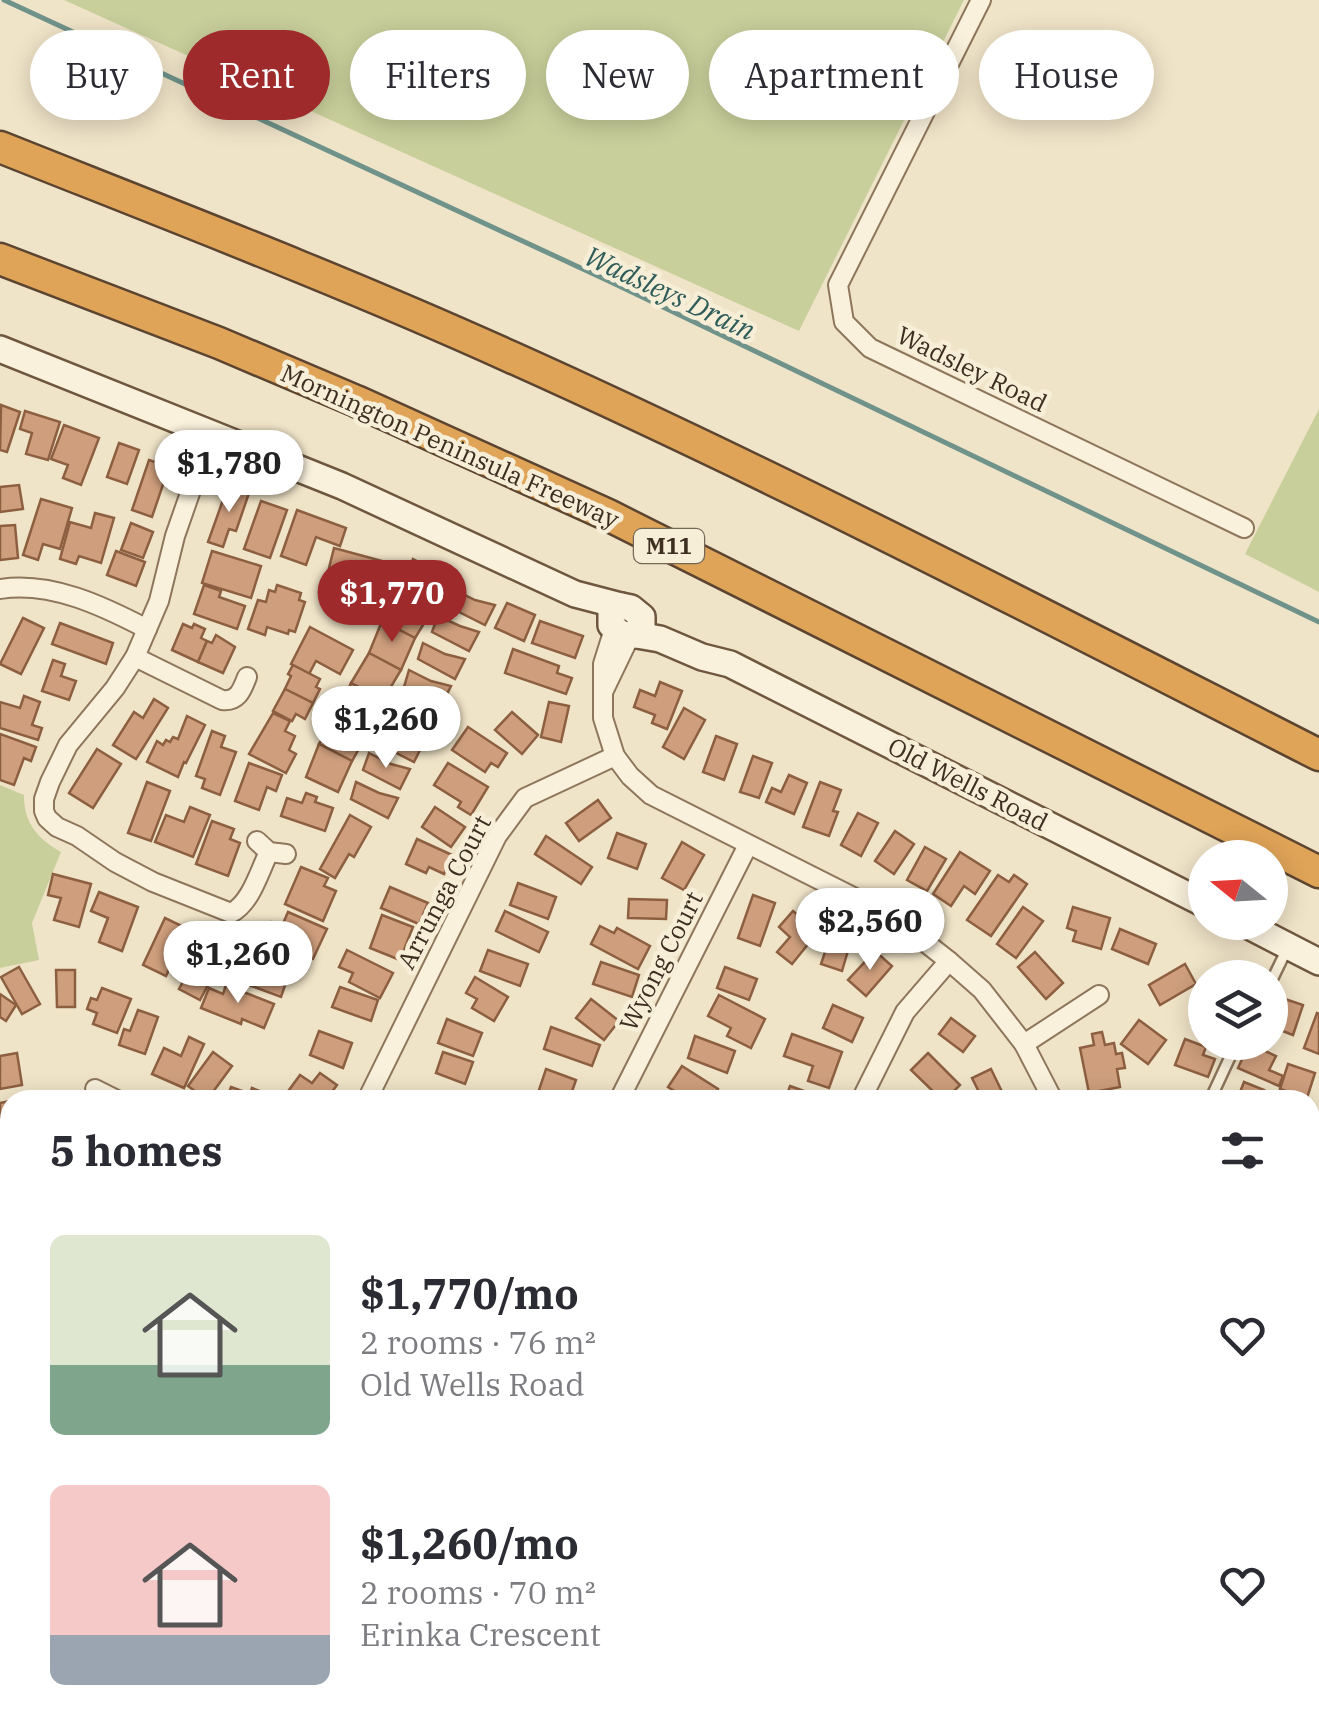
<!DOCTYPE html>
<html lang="en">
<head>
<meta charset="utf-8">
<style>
  body { margin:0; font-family:"IBM Plex Serif",serif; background:#f7f7f7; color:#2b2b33; height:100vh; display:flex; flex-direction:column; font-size:38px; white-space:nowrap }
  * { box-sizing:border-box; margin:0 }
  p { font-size:32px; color:#7c7c81 }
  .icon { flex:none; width:55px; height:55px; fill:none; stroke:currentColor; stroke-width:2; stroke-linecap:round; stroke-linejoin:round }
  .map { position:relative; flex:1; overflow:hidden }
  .sheet { position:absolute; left:0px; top:1090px; width:1320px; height:642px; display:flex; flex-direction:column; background:#fff; border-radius:30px 30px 0 0; box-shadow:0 5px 25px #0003 }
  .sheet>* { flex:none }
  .top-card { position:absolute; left:30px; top:30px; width:1260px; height:90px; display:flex; gap:20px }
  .needle { width:65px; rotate:288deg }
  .tools { position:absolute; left:1188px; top:840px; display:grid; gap:20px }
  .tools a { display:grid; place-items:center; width:100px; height:100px; border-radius:50%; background:#fff; box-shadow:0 5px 25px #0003; font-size:50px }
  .price { position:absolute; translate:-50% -85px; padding:0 22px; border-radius:35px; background:#fff; color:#222; font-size:32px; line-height:65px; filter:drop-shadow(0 2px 5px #0008) }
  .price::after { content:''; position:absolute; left:50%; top:60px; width:30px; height:22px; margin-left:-15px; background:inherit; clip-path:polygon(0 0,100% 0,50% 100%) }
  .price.selected { background:#9e2a2b; color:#fff }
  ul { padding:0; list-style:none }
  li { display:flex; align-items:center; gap:30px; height:250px; padding:0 50px }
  li span { display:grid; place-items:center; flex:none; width:280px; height:200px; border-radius:15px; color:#555 }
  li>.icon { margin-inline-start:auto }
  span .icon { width:120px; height:120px; fill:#fffc; stroke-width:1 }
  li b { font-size:42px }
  h2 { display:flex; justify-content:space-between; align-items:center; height:120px; padding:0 50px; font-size:42px }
  .tag { padding:0 35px; border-radius:45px; background:#fff; box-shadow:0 5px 25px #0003; font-size:35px; line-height:90px }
  .tag.selected { background:#9e2a2b; color:#fff }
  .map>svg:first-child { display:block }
</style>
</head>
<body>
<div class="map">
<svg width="1319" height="1732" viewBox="0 0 1319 1732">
  <rect width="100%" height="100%" fill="#f0e4c8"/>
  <g fill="#c9cf9b">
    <path d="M 64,0 L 964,0 L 799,331 Z"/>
    <path d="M 1319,409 L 1319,592 L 1245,554 Z"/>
    <path d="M 0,785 L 24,795 C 24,823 37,838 61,852 L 32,923 L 39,960 L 0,968 Z"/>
  </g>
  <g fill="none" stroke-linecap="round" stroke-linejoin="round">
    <path stroke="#6f938a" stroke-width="5" d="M 4,0 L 613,283 L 1319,622"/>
  </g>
  <g fill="#cf9f7d" stroke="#8d5f41" stroke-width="2.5">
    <path d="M 1,405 L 20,412 L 7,452 L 0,450 Z"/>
    <path d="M 25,411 L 60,422 L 48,460 L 26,454 L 32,433 L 20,429 Z"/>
    <path d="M 64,425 L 99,438 L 81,485 L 63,478 L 68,465 L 51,459 Z"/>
    <path d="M 119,443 L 139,450 L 127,484 L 107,477 Z"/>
    <path d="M 149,460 L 169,467 L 152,517 L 132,510 Z"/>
    <path d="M 19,485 L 23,509 L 0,512 L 0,487 Z"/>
    <path d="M 228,486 L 249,493 L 236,531 L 229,529 L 223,547 L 208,542 Z"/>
    <path d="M 41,499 L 72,508 L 60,549 L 43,544 L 38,560 L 23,555 Z"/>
    <path d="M 261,501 L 287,510 L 270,558 L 244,549 Z"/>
    <path d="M 297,510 L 346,528 L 340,546 L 316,537 L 306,565 L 281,556 Z"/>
    <path d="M 95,513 L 114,518 L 101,563 L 79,556 L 76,564 L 60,559 L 70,522 L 91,528 Z"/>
    <path d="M 131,523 L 153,532 L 143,558 L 121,550 Z"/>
    <path d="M 15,525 L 18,558 L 0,560 L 0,526 Z"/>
    <path d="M 334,548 L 386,562 L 377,592 L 335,581 L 338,571 L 329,568 Z"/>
    <path d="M 116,551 L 145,562 L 136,586 L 107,575 Z"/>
    <path d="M 212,551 L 261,566 L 251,598 L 202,583 Z"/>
    <path d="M 413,559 L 446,576 L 433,609 L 401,592 Z"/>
    <path d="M 204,585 L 221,591 L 219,597 L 245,606 L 237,629 L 194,614 Z"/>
    <path d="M 277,585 L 301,593 L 299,600 L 305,602 L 295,632 L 289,630 L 288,634 L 267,627 L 265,635 L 248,629 L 258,600 L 266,602 L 269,590 L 275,592 Z"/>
    <path d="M 453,589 L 475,600 L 495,605 L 485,625 L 447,606 Z"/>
    <path d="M 401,592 L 433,609 L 415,638 L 382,621 Z"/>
    <path d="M 507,603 L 535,615 L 524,641 L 495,628 Z"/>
    <path d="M 438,616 L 460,626 L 479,632 L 469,651 L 432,632 Z"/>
    <path d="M 23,618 L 44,628 L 21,674 L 0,664 Z"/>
    <path d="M 382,621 L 415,638 L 401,670 L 369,653 Z"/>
    <path d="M 540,621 L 583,636 L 575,658 L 532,643 Z"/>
    <path d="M 60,623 L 113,643 L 106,664 L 52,644 Z"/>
    <path d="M 183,624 L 192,628 L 194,624 L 205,629 L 201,638 L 207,641 L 198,662 L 172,650 Z"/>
    <path d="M 310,627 L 353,650 L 340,674 L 316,661 L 309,674 L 291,664 Z"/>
    <path d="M 216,635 L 235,647 L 223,673 L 198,662 L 207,641 L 212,643 Z"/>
    <path d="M 423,643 L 445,654 L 465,659 L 455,679 L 418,659 Z"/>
    <path d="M 513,649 L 559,666 L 557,673 L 572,678 L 566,694 L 505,673 Z"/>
    <path d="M 369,653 L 401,670 L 383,700 L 351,683 Z"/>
    <path d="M 53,660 L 65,664 L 61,676 L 76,681 L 69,700 L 42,691 Z"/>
    <path d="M 293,665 L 320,679 L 316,687 L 320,689 L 313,703 L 285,689 L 291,676 L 288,674 Z"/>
    <path d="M 409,670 L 431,681 L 451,686 L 441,706 L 404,687 Z"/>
    <path d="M 660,682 L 682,691 L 667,729 L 652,723 L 655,715 L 634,707 L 640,690 L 655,696 Z"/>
    <path d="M 351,683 L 383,700 L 369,731 L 337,715 Z"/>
    <path d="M 285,689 L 313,703 L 305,719 L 296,714 L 292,721 L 273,711 Z"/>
    <path d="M 24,696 L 40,702 L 32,725 L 42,728 L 38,740 L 0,728 L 0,702 L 20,708 Z"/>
    <path d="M 396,698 L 418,708 L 437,714 L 428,734 L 390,714 Z"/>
    <path d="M 154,699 L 168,708 L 136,759 L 113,745 L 134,712 L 143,718 Z"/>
    <path d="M 549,702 L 569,706 L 561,742 L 541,737 Z"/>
    <path d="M 684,708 L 705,720 L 684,759 L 663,747 Z"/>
    <path d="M 512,712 L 538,735 L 522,754 L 495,730 Z"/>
    <path d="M 273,713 L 290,721 L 285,731 L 295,736 L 289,750 L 296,754 L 286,773 L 249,754 Z"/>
    <path d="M 337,715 L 369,731 L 352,761 L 319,744 Z"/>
    <path d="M 187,716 L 205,725 L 186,763 L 184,762 L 178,777 L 147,762 L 157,741 L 163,745 L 166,740 L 170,742 L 173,737 L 178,739 Z"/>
    <path d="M 382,726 L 405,737 L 424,742 L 414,762 L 377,743 Z"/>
    <path d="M 468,727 L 507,753 L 498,767 L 491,763 L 485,772 L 452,750 Z"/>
    <path d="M 212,731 L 225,736 L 221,747 L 236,752 L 220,795 L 202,788 L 205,779 L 196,776 Z"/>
    <path d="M 0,734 L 36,747 L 31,761 L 24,758 L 14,785 L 0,780 Z"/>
    <path d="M 716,736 L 737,744 L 724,780 L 703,772 Z"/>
    <path d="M 319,744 L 352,761 L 338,792 L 306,777 Z"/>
    <path d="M 97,749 L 121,764 L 93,808 L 69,793 Z"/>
    <path d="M 369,753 L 391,764 L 410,769 L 400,789 L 363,770 Z"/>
    <path d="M 753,756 L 772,763 L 759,798 L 740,792 Z"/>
    <path d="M 249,763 L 282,775 L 276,791 L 267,787 L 259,810 L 235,801 Z"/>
    <path d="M 448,763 L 488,787 L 471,815 L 458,807 L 461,802 L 434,785 Z"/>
    <path d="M 789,775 L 807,783 L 794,814 L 766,802 L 772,788 L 781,792 Z"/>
    <path d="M 147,782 L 170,791 L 151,841 L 128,833 Z"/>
    <path d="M 356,782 L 379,793 L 398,798 L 388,818 L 351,799 Z"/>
    <path d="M 820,782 L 841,790 L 833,811 L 838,812 L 829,836 L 803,827 Z"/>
    <path d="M 306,793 L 317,797 L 315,802 L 333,808 L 325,831 L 281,816 L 287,798 L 302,803 Z"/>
    <path d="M 598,800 L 611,818 L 579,841 L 566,823 Z"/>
    <path d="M 190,807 L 210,815 L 193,857 L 155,842 L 166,815 L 184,822 Z"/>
    <path d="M 435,807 L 465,827 L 451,847 L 422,827 Z"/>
    <path d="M 858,813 L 878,823 L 861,856 L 841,845 Z"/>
    <path d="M 350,815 L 371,827 L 354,857 L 349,854 L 335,878 L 320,869 Z"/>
    <path d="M 212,821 L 234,829 L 230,839 L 240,843 L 228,876 L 196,864 Z"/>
    <path d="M 895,831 L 914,844 L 894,874 L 875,861 Z"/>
    <path d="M 617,833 L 646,844 L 637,869 L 608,858 Z"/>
    <path d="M 546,836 L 592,867 L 581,884 L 535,854 Z"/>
    <path d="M 417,839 L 452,855 L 444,874 L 429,867 L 426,873 L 406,864 Z"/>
    <path d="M 682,842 L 704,855 L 684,890 L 662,878 Z"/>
    <path d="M 925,847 L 946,859 L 927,891 L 907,880 Z"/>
    <path d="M 960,852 L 990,871 L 975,894 L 964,886 L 951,906 L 933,894 Z"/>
    <path d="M 301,867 L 328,878 L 324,886 L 336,891 L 323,921 L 285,904 Z"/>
    <path d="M 53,874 L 91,884 L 79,927 L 54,920 L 61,898 L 48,895 Z"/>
    <path d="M 998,875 L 1009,882 L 1014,875 L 1027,884 L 991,936 L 967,920 Z"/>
    <path d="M 518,883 L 556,897 L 548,919 L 510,905 Z"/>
    <path d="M 390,887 L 428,903 L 419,924 L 381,908 Z"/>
    <path d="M 99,892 L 138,907 L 122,951 L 99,942 L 108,918 L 91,911 Z"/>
    <path d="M 753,895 L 775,903 L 760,946 L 738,938 Z"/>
    <path d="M 629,899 L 667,900 L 666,919 L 628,918 Z"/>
    <path d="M 1023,907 L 1043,921 L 1016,958 L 997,944 Z"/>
    <path d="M 1073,907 L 1110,918 L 1101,949 L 1073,941 L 1076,931 L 1067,928 Z"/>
    <path d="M 505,911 L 548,932 L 539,952 L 496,931 Z"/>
    <path d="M 793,911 L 818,932 L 792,964 L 777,952 L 790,937 L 779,927 Z"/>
    <path d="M 288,912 L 327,929 L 313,959 L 280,945 L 276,953 L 260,947 L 271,922 L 282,926 Z"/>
    <path d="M 382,915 L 413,927 L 400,960 L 370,948 Z"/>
    <path d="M 165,918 L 188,929 L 166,976 L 143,965 Z"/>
    <path d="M 600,926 L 614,933 L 617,928 L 650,946 L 638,969 L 591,944 Z"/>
    <path d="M 1120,929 L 1156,944 L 1148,964 L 1112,949 Z"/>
    <path d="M 832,931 L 852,937 L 842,971 L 821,964 Z"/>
    <path d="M 206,940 L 226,951 L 200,1000 L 179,989 Z"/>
    <path d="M 347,950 L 393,973 L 380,998 L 349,982 L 353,973 L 339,967 Z"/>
    <path d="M 488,950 L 528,964 L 520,986 L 480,971 Z"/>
    <path d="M 875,951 L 892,966 L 866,996 L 848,980 Z"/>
    <path d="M 1035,952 L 1063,983 L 1046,999 L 1018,967 Z"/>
    <path d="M 255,959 L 290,971 L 281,997 L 230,978 L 236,960 L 252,966 Z"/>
    <path d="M 601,962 L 639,975 L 632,997 L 593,984 Z"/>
    <path d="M 1185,964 L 1196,984 L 1160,1005 L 1149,985 Z"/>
    <path d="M 19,967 L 40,1004 L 22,1014 L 1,977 Z"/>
    <path d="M 725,967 L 757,979 L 749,1000 L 717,988 Z"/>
    <path d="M 56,970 L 75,970 L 75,1007 L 57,1007 Z"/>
    <path d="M 475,977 L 508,997 L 494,1021 L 472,1008 L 477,999 L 466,993 Z"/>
    <path d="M 226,985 L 274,1004 L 264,1028 L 242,1019 L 241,1024 L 201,1008 L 209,988 L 223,994 Z"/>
    <path d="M 340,987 L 378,1000 L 371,1021 L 332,1007 Z"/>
    <path d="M 102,988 L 131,999 L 117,1033 L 93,1024 L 97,1013 L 87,1009 L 91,998 L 97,1000 Z"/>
    <path d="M 0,994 L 16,1005 L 6,1021 L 0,1017 Z"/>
    <path d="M 719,995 L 765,1019 L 751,1048 L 727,1036 L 731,1028 L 708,1016 Z"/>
    <path d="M 1282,998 L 1303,1005 L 1293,1035 L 1272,1027 Z"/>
    <path d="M 591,999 L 619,1021 L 604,1040 L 576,1018 Z"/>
    <path d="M 833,1005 L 863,1018 L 852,1042 L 823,1028 Z"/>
    <path d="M 1202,1006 L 1205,1007 L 1205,1032 L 1192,1025 Z"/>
    <path d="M 138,1010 L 158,1017 L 145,1054 L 119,1045 L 124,1029 L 130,1031 Z"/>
    <path d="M 1317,1013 L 1319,1014 L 1319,1054 L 1304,1048 Z"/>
    <path d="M 951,1018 L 975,1036 L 963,1052 L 939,1034 Z"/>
    <path d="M 447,1019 L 482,1033 L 473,1056 L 438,1043 Z"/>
    <path d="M 1139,1020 L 1166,1040 L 1148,1064 L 1121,1044 Z"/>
    <path d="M 551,1027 L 600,1045 L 592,1066 L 544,1049 Z"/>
    <path d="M 319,1031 L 352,1043 L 343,1068 L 310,1055 Z"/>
    <path d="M 1102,1032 L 1105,1045 L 1114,1043 L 1116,1054 L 1122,1053 L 1125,1068 L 1117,1069 L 1120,1087 L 1089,1093 L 1080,1048 L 1094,1045 L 1092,1034 Z"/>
    <path d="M 792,1034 L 842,1052 L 829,1088 L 808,1081 L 813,1066 L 784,1056 Z"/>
    <path d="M 695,1036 L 735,1051 L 727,1073 L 688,1058 Z"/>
    <path d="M 189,1037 L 204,1044 L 184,1088 L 152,1074 L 164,1048 L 181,1056 Z"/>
    <path d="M 1185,1039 L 1206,1047 L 1203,1055 L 1215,1059 L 1208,1077 L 1175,1065 Z"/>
    <path d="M 1249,1044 L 1276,1056 L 1269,1070 L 1283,1076 L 1279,1086 L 1238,1068 Z"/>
    <path d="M 213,1052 L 232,1066 L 207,1100 L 188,1086 Z"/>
    <path d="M 443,1052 L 473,1062 L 465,1084 L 436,1073 Z"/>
    <path d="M 17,1053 L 22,1085 L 0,1089 L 0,1056 Z"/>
    <path d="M 928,1053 L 960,1085 L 945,1100 L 942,1100 L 911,1070 Z"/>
    <path d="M 1288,1064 L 1315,1073 L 1307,1098 L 1280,1089 Z"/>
    <path d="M 682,1066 L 718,1089 L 711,1100 L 689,1100 L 668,1087 Z"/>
    <path d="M 546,1069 L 576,1080 L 569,1100 L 557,1100 L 538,1093 Z"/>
    <path d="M 991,1069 L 1006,1100 L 983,1100 L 972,1078 Z"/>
    <path d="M 320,1073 L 337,1085 L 326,1100 L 302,1100 L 289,1090 L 300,1075 L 312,1083 Z"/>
    <path d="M 1244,1082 L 1264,1090 L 1260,1100 L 1237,1100 Z"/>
    <path d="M 790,1086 L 821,1097 L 820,1100 L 785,1100 Z"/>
    <path d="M 231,1087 L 250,1094 L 252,1088 L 270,1095 L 268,1100 L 226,1100 Z"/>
    <path d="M 10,1101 L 10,1160 L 0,1162 L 0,1103 Z"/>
    <path d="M 1316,1129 L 1319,1130 L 1319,1157 L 1310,1155 Z"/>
    <path d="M 0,1334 L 10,1339 L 10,1360 L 0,1380 Z"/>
    <path d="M 1311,1373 L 1319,1379 L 1319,1405 L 1310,1398 Z"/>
    <path d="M 10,1504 L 10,1532 L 2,1547 L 0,1545 L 0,1523 Z"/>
    <path d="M 1310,1607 L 1319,1613 L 1319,1628 L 1310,1640 Z"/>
    <path d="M 2,1610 L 10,1613 L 10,1639 L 0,1635 Z"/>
    <path d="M 1310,1713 L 1315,1715 L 1308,1732 L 1275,1732 L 1279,1722 L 1310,1722 Z"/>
    <path d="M 423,1722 L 446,1722 L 445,1726 L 454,1730 L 430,1732 L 433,1727 Z"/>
    <path d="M 747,1722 L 771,1722 L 766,1732 L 743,1732 Z"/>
    <path d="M 774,1722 L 814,1722 L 810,1732 L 770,1732 Z"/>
    <path d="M 1251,1722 L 1274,1722 L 1269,1732 L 1246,1732 Z"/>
  </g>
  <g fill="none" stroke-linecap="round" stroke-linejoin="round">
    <defs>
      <g id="lane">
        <path d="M 1270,984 L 1287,949"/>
        <path d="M 1210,1100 L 1237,1042"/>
        <path d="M 1310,1170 L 1319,1174"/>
      </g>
      <g id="street">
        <path d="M 981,0 L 838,285 L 844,322 L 870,348 L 1244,528"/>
        <path d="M 211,433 L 175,536 L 159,601 L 135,657 L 115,688 L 68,745 L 50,782 L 44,799 L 44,811 L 47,818 L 57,827 L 77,836 L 115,862 L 153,882 L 231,913 C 251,903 259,872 269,852"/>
        <path d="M 0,589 C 51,581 103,606 147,629"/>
        <path d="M 614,629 L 603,664 L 603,718 L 615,756 L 630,776 L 651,795 L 893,917 L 949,961 L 982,990 L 1024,1044 L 1053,1100"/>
        <path d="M 135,657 L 222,700 C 238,702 242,690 247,677"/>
        <path d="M 604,690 L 630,636"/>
        <path d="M 257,841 L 269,852 L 286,854"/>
        <path d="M 1024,1044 L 1099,995"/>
        <path d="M 95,1089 L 117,1100"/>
        <path d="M 367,1100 L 497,836 L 525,798 L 615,756"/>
        <path d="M 619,1100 L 748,845"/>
        <path d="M 861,1100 L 905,1012 L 949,961"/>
        <path d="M 1310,1563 L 1319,1567"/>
        <path d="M 0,1684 L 10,1688"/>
        <path d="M 112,1722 L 139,1732"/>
        <path d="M 1119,1722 L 1138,1732"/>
        <path d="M 293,1732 L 308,1722"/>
      </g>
      <g id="secondary">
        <path d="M 0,349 L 342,486 L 575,594 L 621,606"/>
        <path d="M 621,606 L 631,608 L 642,617 L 642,627 L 637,635 L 621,634 L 611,625 L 611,613 Z"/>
        <path d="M 637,635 L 660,639 L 702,657 L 730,664 L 1205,904"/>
        <path d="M 1241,922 L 1319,962"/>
        <path d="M 0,1439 L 10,1442"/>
        <path d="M 617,1722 L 636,1732"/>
      </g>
      <g id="highway">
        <path d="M 0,147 C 171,215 343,281 511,357 C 785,480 1052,619 1319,755"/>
        <path d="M 0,259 L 219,343 L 356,401 L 608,515 L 1319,872"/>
      </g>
    </defs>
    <use href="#lane" stroke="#8d765c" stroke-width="14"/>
    <use href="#street" stroke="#8d765c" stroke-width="22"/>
    <use href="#secondary" stroke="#6f573f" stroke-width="30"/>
    <use href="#highway" stroke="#5b4430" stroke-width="35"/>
    <use href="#lane" stroke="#faf1dc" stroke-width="9"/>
    <use href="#street" stroke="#faf1dc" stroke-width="18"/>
    <use href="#secondary" stroke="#faf1dc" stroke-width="25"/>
    <use href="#highway" stroke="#e0a458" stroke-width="30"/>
  </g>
  <g text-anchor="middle" stroke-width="9" stroke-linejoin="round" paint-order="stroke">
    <rect fill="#f7eed8" stroke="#756857" stroke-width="2.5" x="634" y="529" width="70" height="34" rx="8"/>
    <g font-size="22" font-weight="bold" fill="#3d2e20">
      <text x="669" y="554">M11</text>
    </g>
    <g font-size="25" fill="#3d2e20" stroke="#f7eed8">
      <text transform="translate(972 369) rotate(26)" y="9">Wadsley Road</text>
      <text transform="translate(450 446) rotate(24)" y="9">Mornington Peninsula Freeway</text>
      <text transform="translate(968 784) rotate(27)" y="9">Old Wells Road</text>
      <text transform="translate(444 892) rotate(-62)" y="9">Arrunga Court</text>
      <text transform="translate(661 961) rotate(-63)" y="9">Wyong Court</text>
    </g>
    <g font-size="28" font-style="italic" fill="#2f5d5a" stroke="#f7eed8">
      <text transform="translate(670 293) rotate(25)" y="10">Wadsleys Drain</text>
    </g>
  </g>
</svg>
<div class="tools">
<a><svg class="needle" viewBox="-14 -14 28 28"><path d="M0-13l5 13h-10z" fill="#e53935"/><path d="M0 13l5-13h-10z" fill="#7c7c81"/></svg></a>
<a><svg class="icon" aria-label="layers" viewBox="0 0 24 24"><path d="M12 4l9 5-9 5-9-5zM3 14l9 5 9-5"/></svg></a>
</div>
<b class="price" style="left:229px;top:515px">$1,780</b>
<b class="price selected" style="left:392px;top:645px">$1,770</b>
<b class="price" style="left:386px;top:771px">$1,260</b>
<b class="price" style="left:870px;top:973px">$2,560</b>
<b class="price" style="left:238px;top:1006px">$1,260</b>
<div class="top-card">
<a class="tag">Buy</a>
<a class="tag selected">Rent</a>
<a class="tag">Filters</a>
<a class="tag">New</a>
<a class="tag">Apartment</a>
<a class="tag">House</a>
</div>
<section class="sheet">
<h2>5 homes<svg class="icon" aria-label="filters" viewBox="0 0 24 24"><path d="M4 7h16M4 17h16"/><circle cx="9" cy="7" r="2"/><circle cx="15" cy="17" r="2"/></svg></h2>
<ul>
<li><span style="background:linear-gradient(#dfe7d0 65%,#7fa58c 0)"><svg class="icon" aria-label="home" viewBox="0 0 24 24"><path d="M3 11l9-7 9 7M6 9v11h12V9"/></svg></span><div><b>$1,770/mo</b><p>2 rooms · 76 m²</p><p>Old Wells Road</p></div><svg class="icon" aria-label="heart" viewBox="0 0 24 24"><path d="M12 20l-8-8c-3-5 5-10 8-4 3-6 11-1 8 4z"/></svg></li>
<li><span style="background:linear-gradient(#f6c9c9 75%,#9aa5b1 0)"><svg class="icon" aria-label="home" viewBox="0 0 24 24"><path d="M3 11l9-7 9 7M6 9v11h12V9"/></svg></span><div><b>$1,260/mo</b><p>2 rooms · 70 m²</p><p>Erinka Crescent</p></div><svg class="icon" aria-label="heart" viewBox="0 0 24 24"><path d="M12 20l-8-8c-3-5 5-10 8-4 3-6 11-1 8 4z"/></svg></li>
</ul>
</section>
</div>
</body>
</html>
